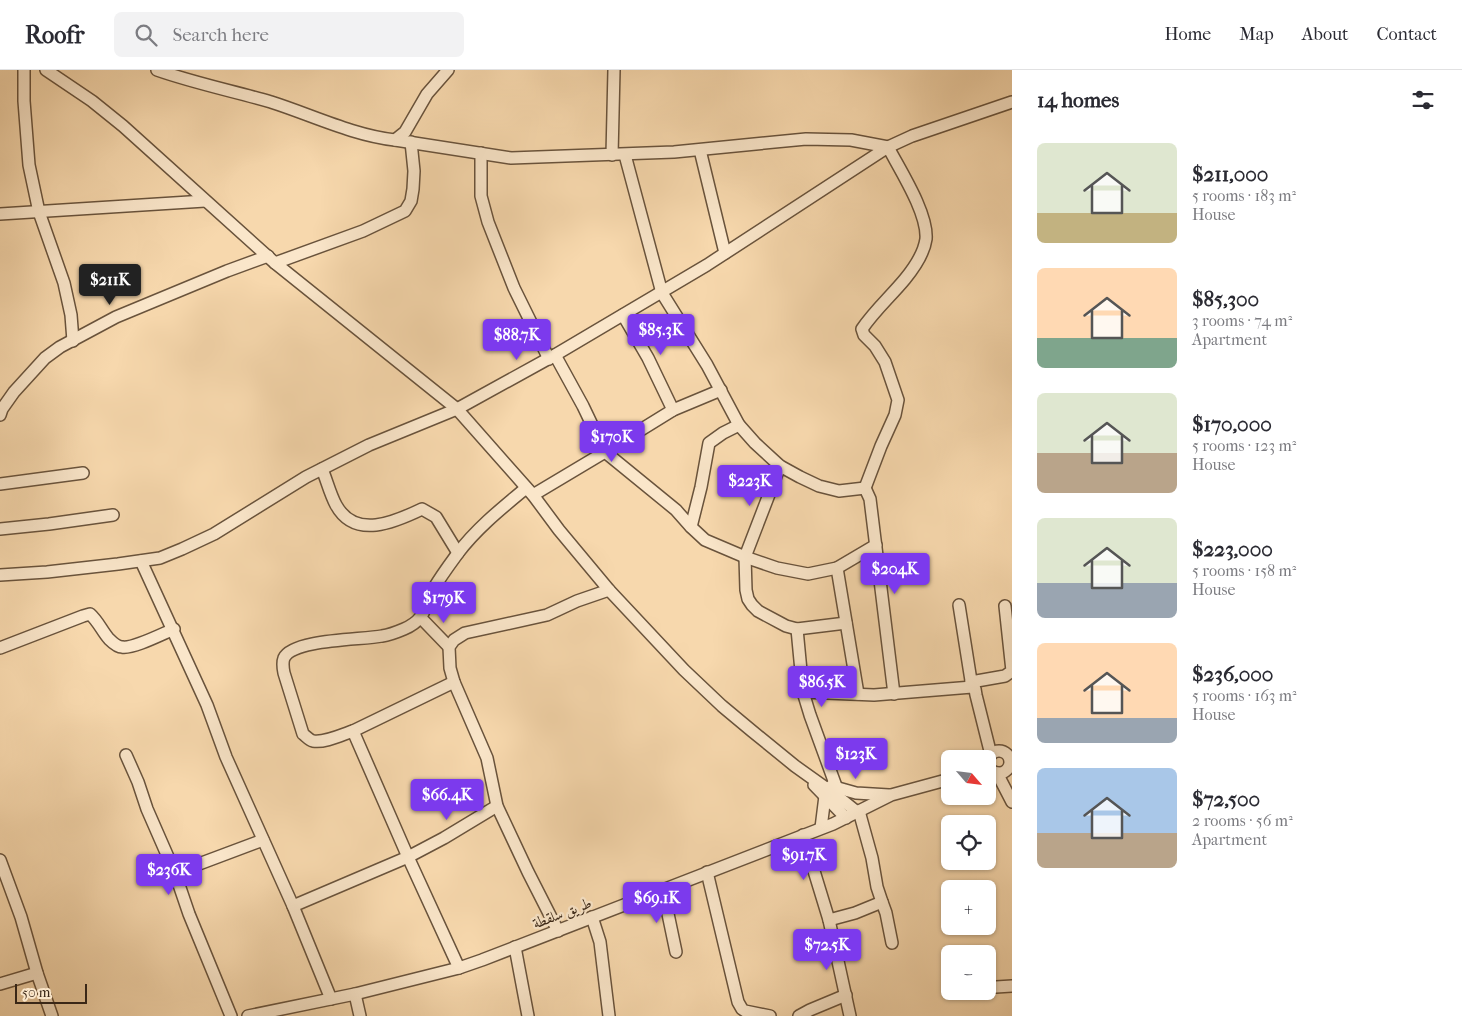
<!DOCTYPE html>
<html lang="en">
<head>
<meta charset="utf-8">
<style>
  body { margin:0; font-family:"IM FELL French Canon",Amiri,serif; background:#f2f2f3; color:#2b2b33; height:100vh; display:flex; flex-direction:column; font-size:19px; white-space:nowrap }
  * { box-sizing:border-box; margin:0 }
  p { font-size:16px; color:#7c7c81 }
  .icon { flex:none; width:28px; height:28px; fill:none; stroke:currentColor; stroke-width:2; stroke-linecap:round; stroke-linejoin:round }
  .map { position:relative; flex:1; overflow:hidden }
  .side { display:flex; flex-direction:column; background:#fff; width:450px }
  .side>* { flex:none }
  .needle { width:32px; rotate:118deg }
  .buttons { position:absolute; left:941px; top:680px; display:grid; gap:10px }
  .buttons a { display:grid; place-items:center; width:55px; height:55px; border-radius:8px; background:#fff; box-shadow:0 1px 4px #0004; font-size:25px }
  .scale { position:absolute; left:15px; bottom:12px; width:72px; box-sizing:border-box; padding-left:5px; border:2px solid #3a2717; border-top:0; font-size:14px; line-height:18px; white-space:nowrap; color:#3a2717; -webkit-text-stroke:4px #fae6ca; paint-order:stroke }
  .price { position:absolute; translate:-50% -42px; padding:0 11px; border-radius:5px; background:#7c3aed; color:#fff; font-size:16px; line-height:32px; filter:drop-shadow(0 1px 2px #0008) }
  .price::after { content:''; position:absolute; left:50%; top:30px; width:15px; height:11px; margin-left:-8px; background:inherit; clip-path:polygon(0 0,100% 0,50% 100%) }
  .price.on { background:#222; color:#fff }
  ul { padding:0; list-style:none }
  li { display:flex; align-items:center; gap:15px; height:125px; padding:0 25px }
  li span { display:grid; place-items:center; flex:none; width:140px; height:100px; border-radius:8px; color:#555 }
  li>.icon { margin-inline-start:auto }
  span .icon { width:60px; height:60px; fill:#fffc; stroke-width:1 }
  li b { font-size:21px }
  h2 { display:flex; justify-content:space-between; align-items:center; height:60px; padding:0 25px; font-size:21px }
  header { display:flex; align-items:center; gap:30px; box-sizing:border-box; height:70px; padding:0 25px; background:#fff; border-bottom:1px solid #e1e1e2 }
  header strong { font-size:24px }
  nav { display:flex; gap:28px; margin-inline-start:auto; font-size:18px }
  .search { width:350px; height:45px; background:#f2f2f3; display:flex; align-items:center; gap:12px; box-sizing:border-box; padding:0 18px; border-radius:8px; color:#7c7c81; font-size:19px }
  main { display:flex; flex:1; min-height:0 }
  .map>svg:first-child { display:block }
</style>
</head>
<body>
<header>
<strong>Roofr</strong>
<div class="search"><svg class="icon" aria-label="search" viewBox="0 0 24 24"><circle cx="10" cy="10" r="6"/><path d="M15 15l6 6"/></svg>Search here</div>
<nav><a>Home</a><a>Map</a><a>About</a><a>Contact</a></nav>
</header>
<main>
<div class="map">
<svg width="1012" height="946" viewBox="0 0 1012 946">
  <rect width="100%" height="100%" fill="#f7d8ad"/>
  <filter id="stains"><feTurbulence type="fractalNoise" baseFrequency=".004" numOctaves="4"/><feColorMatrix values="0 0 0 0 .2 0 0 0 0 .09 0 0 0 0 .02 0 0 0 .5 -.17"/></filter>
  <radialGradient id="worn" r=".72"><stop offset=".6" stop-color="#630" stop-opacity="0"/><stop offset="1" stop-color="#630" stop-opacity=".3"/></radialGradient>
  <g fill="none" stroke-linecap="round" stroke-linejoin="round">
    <defs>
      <g id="minor">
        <path d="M 24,0 L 24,31 L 29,95 L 39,142 L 64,213 L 71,245 L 73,271"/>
        <path d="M 46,0 L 92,31 L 123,56 L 275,193 L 457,339 L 533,425 L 559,460 L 609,520 L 684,600 L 722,636 L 752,661 L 795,696 L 837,726 L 857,742"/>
        <path d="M 157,0 C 194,13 233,21 271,32 C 312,45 352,65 395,70 L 405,62 L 427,24 L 448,0"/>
        <path d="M 395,70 L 511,88 L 674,82 L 806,69 L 851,70 L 888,77 C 900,100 928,143 926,169 C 924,183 914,198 905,209 C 891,226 874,241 862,259 L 864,265 L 875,276 L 885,292 L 898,330 L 895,345 L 881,376 L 865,418"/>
        <path d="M 700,80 L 725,183"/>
        <path d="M 481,83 L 481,126 L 488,152 L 514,218 L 549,289"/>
        <path d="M 612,85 L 614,0"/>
        <path d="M 625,85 L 662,223 L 707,295 L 739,355 L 755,373 L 780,396 L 800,407 L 819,416 L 839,421 L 865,418 L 870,429 L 894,624"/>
        <path d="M 0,144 L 205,131"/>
        <path d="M 275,193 L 363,161 L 405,141 L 411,131 L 413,119 L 414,101 L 411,72"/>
        <path d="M 623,245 L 648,288 L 673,340"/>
        <path d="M 555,285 L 583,336 L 605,382 L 673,340 L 721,320"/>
        <path d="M 0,345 L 2,339 L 14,322 L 45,288 L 60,277 L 116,247 L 227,201 L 268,186"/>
        <path d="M 780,396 L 745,487 L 746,520 L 748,529 L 752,535 L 758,541 L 786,556 L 797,559 L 846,553"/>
        <path d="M 322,399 C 327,411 330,424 336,435 C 355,470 395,452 422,439 L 436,447 L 458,483"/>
        <path d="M 0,414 L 83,403"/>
        <path d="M 533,425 L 605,382 L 676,440 L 691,457 L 705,470 L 745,487 L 777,498 L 808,504 L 837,498 L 876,475"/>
        <path d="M 691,457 L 701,417 L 709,373 L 723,363 L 739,355"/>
        <path d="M 0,459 L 49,454 L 113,445"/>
        <path d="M 141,491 L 207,635 L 226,687 L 293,836 L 331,929"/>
        <path d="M 837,498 L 858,624"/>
        <path d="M 0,505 L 47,502 L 118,494 L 160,488 L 182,479 L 214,464 L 306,407 L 369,375 L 457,339 L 555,285 L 707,195 L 888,77 L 912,66 L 1012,32"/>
        <path d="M 959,535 L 972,617"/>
        <path d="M 421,548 L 449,577"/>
        <path d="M 797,559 L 803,622 L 810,645 L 837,719"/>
        <path d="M 0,578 L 83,546 L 90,544 C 98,551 102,561 109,569 C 112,572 117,577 122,577 C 133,579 162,564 174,559"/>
        <path d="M 454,612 L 353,661 L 408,787 L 459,898"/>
        <path d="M 971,612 L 1005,606 L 1012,601 L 1005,536"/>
        <path d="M 803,622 L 874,625 L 972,617 L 975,619 L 976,625 L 991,685"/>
        <path d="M 353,661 C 341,665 325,673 313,671 C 309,670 306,666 303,664 L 284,603 C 283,598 282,593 284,588 C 293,569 362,570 382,566 C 389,565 397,562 404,559 C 427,549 424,536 434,518 C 441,506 450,494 458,483 C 477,458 502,438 526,418"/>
        <circle cx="999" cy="692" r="11"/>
        <path d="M 126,685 L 138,712 L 147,739 L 175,803"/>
        <path d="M 997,703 L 1012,732"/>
        <path d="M 814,715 L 846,748"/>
        <path d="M 831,716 L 856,723 L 889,725"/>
        <path d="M 821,758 L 825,726"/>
        <path d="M 803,765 L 829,850 L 850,946"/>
        <path d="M 0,790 L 21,847 L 37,903 L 52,946"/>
        <path d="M 707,802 L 738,932 L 742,939 L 745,941 L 770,946"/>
        <path d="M 663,820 L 676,882"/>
        <path d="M 882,832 L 886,843 L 892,873"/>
        <path d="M 293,836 L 408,787 L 444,768 L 497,736"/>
        <path d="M 592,847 L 600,872 L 609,946"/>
        <path d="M 829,850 L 855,843 L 882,832 L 877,817 L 872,788 L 859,741"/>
        <path d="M 558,861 L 528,802 L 497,736 L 487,688 L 454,612 L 450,598 L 449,577 L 454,570 L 465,563 L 547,545 L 577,531 L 609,520"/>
        <path d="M 515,877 L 528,946"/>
        <path d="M 0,914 L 37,903"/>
        <path d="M 996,917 L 1012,916"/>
        <path d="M 355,924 L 360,946"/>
        <path d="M 231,946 L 189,844 L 175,803 L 263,770"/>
        <path d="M 248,946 L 355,924 L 459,898 L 482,890 L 833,754 L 891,725 L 950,709"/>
        <path d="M 799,946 L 810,940 L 846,925"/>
      </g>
    </defs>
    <use href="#minor" stroke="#69533c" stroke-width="14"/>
    <use href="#minor" stroke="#fae6ca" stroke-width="11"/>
  </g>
  <g text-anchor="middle" stroke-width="4.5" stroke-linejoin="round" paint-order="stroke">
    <g font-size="15" fill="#3a2717" stroke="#fae6ca">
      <text transform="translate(562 843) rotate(-21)" y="5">طريق سلقطة</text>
    </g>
  </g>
  <rect width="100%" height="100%" filter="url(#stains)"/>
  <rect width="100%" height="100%" fill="url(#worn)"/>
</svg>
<div class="buttons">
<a><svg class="needle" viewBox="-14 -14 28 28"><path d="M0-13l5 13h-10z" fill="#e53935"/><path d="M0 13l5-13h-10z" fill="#7c7c81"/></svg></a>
<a><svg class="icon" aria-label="locate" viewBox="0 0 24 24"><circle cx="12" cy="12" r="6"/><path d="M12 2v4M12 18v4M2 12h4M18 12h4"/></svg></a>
<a>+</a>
<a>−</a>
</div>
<div class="scale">50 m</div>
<b class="price on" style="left:110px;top:236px">$211K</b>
<b class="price" style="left:661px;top:286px">$85.3K</b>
<b class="price" style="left:517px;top:291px">$88.7K</b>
<b class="price" style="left:612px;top:393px">$170K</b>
<b class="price" style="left:750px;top:437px">$223K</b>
<b class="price" style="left:895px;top:525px">$204K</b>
<b class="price" style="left:444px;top:554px">$179K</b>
<b class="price" style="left:822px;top:638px">$86.5K</b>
<b class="price" style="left:856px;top:710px">$123K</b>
<b class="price" style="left:447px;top:751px">$66.4K</b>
<b class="price" style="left:804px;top:811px">$91.7K</b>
<b class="price" style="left:169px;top:826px">$236K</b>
<b class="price" style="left:657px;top:854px">$69.1K</b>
<b class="price" style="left:827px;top:901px">$72.5K</b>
</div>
<section class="side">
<h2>14 homes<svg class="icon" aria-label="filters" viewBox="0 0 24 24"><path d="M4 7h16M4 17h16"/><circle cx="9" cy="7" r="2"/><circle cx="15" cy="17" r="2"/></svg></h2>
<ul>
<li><span style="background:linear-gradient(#dfe7d0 70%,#c2b280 0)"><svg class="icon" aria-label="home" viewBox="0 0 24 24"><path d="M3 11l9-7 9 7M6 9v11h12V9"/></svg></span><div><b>$211,000</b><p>5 rooms · 183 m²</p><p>House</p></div></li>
<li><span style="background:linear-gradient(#ffd9b3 70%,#7fa58c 0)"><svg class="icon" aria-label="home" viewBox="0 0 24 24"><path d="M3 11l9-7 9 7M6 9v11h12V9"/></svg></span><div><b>$85,300</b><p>3 rooms · 74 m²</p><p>Apartment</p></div></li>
<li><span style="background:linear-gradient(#dfe7d0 60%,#b9a48a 0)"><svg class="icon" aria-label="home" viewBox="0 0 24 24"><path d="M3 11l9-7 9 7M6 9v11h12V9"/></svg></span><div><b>$170,000</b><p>5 rooms · 123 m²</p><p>House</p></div></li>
<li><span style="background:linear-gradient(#dfe7d0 65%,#9aa5b1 0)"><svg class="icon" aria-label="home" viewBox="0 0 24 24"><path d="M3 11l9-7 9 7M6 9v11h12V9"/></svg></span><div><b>$223,000</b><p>5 rooms · 158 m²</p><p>House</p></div></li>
<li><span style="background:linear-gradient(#ffd9b3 75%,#9aa5b1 0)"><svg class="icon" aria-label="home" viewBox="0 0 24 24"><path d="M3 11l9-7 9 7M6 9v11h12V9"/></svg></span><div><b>$236,000</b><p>5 rooms · 163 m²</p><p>House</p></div></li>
<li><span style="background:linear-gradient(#a9c7e8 65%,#b9a48a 0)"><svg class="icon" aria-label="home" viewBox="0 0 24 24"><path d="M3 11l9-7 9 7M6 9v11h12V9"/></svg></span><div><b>$72,500</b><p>2 rooms · 56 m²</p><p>Apartment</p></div></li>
</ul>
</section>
</main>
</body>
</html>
